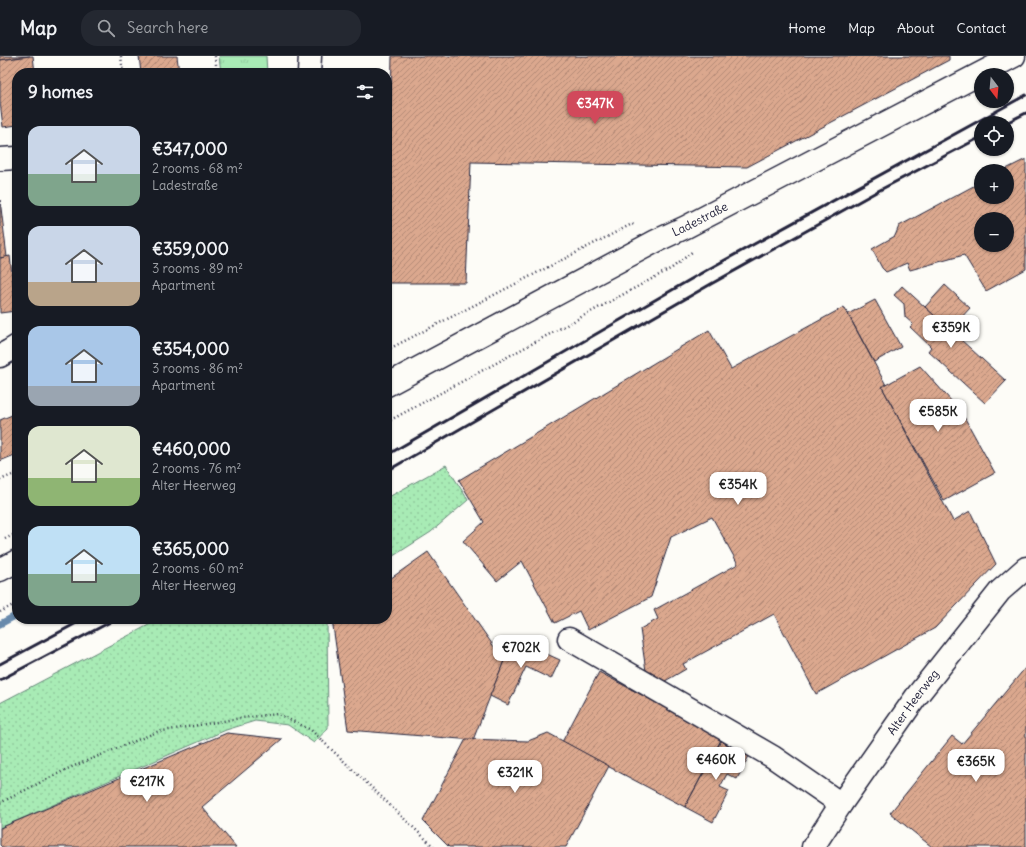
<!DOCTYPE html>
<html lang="en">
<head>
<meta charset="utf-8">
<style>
  body { margin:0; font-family:Delius,sans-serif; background:#242831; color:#f1f3f6; height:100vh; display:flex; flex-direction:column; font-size:15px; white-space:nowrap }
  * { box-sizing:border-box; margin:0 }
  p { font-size:13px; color:#9ea1a6 }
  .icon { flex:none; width:22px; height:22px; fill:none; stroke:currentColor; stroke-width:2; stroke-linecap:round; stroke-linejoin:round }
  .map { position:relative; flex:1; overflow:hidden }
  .sheet { position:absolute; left:12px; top:12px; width:380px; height:556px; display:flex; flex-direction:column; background:#171b24; border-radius:16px; box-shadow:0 1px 3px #0004 }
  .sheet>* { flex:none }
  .needle { width:26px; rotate:164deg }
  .controls { position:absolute; left:974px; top:12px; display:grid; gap:8px }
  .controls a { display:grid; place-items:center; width:40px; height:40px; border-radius:50%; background:#171b24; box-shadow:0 1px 3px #0004; font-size:20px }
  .price { position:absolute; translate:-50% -34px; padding:0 9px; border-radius:8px; background:#fff; color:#222; font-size:13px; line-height:26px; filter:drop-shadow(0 1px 2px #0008) }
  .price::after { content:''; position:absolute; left:50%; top:24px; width:12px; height:9px; margin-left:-6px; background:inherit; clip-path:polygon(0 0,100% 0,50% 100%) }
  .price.on { background:#d1495b; color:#fff }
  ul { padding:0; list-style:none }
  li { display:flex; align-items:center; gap:12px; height:100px; padding:0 16px }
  li span { display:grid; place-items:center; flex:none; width:112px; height:80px; border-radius:12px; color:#555 }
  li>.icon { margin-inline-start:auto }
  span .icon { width:48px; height:48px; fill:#fffc; stroke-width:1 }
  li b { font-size:17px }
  h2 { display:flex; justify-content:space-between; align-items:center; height:48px; padding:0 16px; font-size:17px }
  header { display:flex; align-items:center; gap:24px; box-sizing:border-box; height:56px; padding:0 20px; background:#171b24; border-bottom:1px solid #363941 }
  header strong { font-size:19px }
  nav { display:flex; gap:22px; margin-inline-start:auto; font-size:14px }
  .search { width:280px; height:36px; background:#242831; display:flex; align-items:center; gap:10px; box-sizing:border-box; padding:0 14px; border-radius:16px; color:#9ea1a6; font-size:15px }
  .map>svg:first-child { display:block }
</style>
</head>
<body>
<header>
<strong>Map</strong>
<div class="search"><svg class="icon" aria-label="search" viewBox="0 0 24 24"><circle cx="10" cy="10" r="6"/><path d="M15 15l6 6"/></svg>Search here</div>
<nav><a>Home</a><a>Map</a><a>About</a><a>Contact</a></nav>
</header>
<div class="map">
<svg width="1026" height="791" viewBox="0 0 1026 791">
  <defs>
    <pattern id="grass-dots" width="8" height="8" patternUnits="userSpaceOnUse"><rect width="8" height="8" fill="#a8ebb5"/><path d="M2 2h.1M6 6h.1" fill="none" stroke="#90c99d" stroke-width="1.8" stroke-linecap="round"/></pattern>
    <pattern id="park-tufts" width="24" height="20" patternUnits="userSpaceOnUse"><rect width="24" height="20" fill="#a8ebb5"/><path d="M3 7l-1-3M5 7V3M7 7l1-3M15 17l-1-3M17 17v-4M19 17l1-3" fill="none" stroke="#90c99d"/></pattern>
    <pattern id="building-hatch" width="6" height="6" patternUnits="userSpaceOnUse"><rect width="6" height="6" fill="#dba88e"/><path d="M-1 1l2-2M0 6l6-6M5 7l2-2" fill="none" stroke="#b18875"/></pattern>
  </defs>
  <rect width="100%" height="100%" fill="#fdfcf7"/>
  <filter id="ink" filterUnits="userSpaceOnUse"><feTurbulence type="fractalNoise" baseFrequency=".025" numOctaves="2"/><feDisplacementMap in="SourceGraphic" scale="8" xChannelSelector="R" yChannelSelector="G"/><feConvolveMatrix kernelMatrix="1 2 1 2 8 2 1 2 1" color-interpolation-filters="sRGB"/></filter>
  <g filter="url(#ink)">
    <g fill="url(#grass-dots)" stroke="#658678">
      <path d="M 446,409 L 468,444 L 431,476 L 387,504 L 387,442 Z"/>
      <path d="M 160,563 L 327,563 L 328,672 L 314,687 L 288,669 L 255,665 L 226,674 L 0,772 L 0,647 Z"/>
    </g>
    <path fill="url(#park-tufts)" stroke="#658678" d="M 219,0 L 266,0 L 267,17 L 221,17 Z"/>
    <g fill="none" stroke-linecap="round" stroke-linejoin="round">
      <path stroke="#688aac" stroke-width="7" d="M 0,568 L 17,559"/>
    </g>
    <g fill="url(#building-hatch)" stroke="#22223b" fill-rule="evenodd">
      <path d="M 0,0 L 30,0 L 0,4 Z"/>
      <path d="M 30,0 L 33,0 L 35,17 L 17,17 L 17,69 L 3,71 L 0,46 L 0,4 Z"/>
      <path d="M 139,0 L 177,0 L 179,17 L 141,17 Z"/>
      <path d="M 392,0 L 949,0 L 949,4 L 747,111 L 471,106 L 466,227 L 387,227 Z"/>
      <path d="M 1026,103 L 1026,213 L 986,235 L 964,199 L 910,214 L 907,207 L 886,216 L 882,212 L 872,193 L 895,180 L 899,170 L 981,126 L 981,141 L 1007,141 L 1007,115 L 1002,115 ZM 981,163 L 1007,163 L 1007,189 L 981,189 Z"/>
      <path d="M 0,144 L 7,201 L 0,202 Z"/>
      <path d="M 10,200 L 16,255 L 0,257 L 0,202 Z"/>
      <path d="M 945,229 L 970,252 L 950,274 L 925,251 Z"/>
      <path d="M 902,230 L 1006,325 L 985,347 L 928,295 L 931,291 L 910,271 L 913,268 L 905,261 L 904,248 L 894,239 Z"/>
      <path d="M 875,244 L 901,291 L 874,306 L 848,258 Z"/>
      <path d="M 844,251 L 886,329 L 882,331 L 953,465 L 970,455 L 996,508 L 935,572 L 816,638 L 774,558 L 683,608 L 686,613 L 660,628 L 647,622 L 640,573 L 658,563 L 654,554 L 738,508 L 712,461 L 671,481 L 651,541 L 588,574 L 579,555 L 555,567 L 522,505 L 497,525 L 463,485 L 484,466 L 459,424 L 709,274 L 731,313 Z"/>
      <path d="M 920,310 L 962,357 L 995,417 L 944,445 L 882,331 Z"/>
      <path d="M 17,357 L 17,398 L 0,405 L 0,364 Z"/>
      <path d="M 428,496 L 504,605 L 473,684 L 348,674 L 332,563 L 387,563 L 387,525 Z"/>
      <path d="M 514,583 L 560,604 L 551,623 L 526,611 L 508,649 L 490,640 L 504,605 Z"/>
      <path d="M 1026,611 L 1026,791 L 932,791 L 890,757 L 952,680 L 962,688 Z"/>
      <path d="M 599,616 L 722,682 L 685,751 L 562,686 Z"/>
      <path d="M 227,677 L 282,683 L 202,751 L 236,791 L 2,791 L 0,789 L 0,772 Z"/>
      <path d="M 548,677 L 609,710 L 566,791 L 449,791 L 423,765 L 466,683 L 528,685 Z"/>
      <path d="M 721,685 L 749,700 L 737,723 L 727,718 L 720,731 L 729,735 L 713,766 L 685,751 Z"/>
    </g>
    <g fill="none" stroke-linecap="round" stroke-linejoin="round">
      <defs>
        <g id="minor">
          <path d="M 309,17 L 310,0"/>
          <path d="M 0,103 L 17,102"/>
          <path d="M 0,300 L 9,295 L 17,290"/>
          <path id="s1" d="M 387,329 L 656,185 L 686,171 L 1014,0"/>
          <path d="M 0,514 L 17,505"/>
          <path d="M 569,583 L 773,701 L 841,748"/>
          <path id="s2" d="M 813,791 L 841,748 L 916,641 L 1000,535 L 1026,512"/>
        </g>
      </defs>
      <use href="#minor" stroke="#22223b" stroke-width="25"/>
      <g stroke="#22223b" stroke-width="2.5" stroke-dasharray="1 3" stroke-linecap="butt">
        <path d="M 121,0 L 123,17"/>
        <path d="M 215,0 L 217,17"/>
        <path d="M 387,294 L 632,168 L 635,170"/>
        <path d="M 387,366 L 672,212 L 692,196"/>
        <path d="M 0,424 L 17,417"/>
        <path d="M 5,483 L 17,477"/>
        <path d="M 0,556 L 17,547"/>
        <path d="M 0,747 L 67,713 L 157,676 L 241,662 L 278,658 L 311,674 L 434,791"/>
      </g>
      <use href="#minor" stroke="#fdfcf7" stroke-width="22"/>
      <g stroke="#22223b" stroke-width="3">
        <path d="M 1006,67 L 1026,57"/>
        <path d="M 387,399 L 705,215 L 1026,39"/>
        <path d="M 387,415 L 711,228 L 878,135 L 981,81"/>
        <path d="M 0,608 L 84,563"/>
        <path d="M 0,624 L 116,563"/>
      </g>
    </g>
  </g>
  <g text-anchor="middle" stroke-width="3" stroke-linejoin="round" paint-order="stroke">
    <g font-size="12" fill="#22223b" stroke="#fdfcf7">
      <text dy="4" stroke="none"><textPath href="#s1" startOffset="354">Ladestraße</textPath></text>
      <text dy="4" stroke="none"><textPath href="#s2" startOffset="176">Alter Heerweg</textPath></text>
    </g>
  </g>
</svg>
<div class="controls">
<a><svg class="needle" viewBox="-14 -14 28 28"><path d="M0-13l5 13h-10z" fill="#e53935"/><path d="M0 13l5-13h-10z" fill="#9ea1a6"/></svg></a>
<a><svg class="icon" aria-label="locate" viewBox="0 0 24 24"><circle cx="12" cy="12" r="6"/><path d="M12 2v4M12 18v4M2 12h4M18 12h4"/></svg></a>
<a>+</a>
<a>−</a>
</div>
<b class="price on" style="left:595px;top:69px">€347K</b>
<b class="price" style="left:951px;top:293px">€359K</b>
<b class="price" style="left:938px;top:377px">€585K</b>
<b class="price" style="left:738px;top:450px">€354K</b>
<b class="price" style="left:521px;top:613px">€702K</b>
<b class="price" style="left:716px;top:725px">€460K</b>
<b class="price" style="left:976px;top:727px">€365K</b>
<b class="price" style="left:515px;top:738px">€321K</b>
<b class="price" style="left:147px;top:747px">€217K</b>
<section class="sheet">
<h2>9 homes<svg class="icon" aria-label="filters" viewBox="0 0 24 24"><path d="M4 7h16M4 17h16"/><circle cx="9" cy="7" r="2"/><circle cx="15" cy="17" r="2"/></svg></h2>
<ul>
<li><span style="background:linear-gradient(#c9d6e8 60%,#7fa58c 0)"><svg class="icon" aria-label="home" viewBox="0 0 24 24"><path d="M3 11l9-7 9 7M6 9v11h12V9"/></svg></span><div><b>€347,000</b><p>2 rooms · 68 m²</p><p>Ladestraße</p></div></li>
<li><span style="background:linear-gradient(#c9d6e8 70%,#b9a48a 0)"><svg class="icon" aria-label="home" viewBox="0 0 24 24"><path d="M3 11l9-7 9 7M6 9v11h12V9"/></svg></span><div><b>€359,000</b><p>3 rooms · 89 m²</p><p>Apartment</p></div></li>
<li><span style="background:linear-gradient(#a9c7e8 75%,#9aa5b1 0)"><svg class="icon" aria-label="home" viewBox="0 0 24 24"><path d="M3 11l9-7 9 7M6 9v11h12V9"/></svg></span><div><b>€354,000</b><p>3 rooms · 86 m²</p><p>Apartment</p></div></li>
<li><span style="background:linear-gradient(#dfe7d0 65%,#8fb573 0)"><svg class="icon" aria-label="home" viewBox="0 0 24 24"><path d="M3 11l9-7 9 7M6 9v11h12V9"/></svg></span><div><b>€460,000</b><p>2 rooms · 76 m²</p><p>Alter Heerweg</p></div></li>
<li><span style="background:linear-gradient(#bfe0f5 60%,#7fa58c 0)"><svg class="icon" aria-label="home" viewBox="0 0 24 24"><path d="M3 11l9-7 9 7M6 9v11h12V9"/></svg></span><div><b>€365,000</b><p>2 rooms · 60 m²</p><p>Alter Heerweg</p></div></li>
</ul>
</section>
</div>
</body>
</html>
